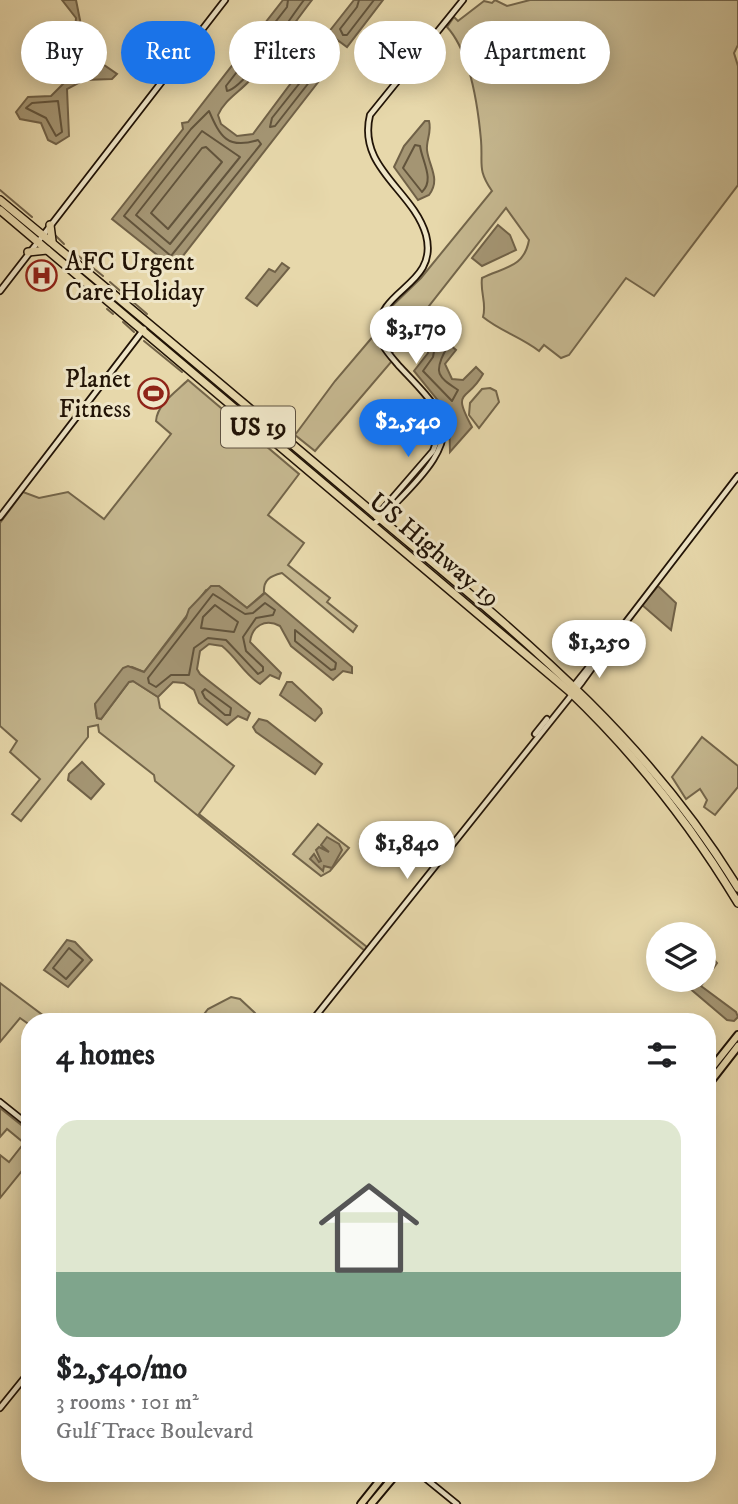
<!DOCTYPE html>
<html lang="en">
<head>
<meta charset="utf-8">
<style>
  body { margin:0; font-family:"IM FELL DW Pica",serif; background:#f2f2f2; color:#202124; height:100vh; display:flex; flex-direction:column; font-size:26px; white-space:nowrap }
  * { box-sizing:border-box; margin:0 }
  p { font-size:23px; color:#757577 }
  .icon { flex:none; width:38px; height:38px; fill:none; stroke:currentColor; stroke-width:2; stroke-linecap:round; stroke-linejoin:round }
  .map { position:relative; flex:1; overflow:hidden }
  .panel { position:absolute; left:21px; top:1013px; width:695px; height:469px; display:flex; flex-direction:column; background:#fff; border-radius:28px; box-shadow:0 4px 18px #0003 }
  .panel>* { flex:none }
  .guide { position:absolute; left:21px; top:21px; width:696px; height:63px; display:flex; gap:14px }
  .tools { position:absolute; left:646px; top:922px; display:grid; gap:14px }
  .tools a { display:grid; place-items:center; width:70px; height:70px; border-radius:50%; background:#fff; box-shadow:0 4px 18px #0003; font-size:35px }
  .price { position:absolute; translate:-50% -60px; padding:0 16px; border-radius:24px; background:#fff; color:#222; font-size:23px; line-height:46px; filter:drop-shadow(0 2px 4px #0008) }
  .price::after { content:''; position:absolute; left:50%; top:42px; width:21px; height:16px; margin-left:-10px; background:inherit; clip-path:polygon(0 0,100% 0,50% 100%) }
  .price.current { background:#1a73e8; color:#fff }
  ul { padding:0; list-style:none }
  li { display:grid; align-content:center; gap:14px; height:371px; padding:0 35px }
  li+li { border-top:2px solid #e0e0e0 }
  li span { display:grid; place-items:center; height:217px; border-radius:21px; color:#555 }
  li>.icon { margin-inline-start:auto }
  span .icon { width:126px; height:126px; fill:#fffc; stroke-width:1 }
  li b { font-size:30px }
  h2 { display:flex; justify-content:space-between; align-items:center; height:84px; padding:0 35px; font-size:30px }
  .tag { padding:0 24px; border-radius:32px; background:#fff; box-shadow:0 4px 18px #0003; font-size:24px; line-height:63px }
  .tag.current { background:#1a73e8; color:#fff }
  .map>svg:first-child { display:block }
</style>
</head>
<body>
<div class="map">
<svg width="738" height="1504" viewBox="0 0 738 1504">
  <rect width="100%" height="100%" fill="#e7d8ab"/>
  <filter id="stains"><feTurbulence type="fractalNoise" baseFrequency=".00286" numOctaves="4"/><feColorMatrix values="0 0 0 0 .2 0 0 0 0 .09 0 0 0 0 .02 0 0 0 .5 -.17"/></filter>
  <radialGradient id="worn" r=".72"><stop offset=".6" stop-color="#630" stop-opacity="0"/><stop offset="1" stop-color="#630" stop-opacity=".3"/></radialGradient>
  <g fill="#c5b78f" stroke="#73654a" stroke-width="2">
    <path d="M 495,0 L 507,6 L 530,0 L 738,0 L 738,45 L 734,53 L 738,66 L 738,185 L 654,296 L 626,278 L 569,355 L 561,358 L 544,345 L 539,351 C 521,337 500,331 483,317 C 487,303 480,293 482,278 C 504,267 524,268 529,240 L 506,208 L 392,353 L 383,334 L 387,311 L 421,278 L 492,191 C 477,169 483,165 481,140 C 478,107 470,52 447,27 L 454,17 L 458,21 L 484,1 L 492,3 Z"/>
    <path d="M 375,334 L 392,361 L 315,451 L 295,435 L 335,381 Z"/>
    <path d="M 188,380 L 299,474 L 268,515 L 304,543 L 288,565 L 330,598 L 327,602 L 357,626 L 353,632 L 282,573 C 270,576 263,580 264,593 L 247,608 L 219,586 L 206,590 L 144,672 L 132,667 L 95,704 L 97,718 L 101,719 L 129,682 L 133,681 L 158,697 L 160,708 L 234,766 L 199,814 L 367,947 L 365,951 L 155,781 L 154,775 L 99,732 L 98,725 L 88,727 L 88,737 L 21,821 L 12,814 L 40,779 L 10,752 L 17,741 L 0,726 L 0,523 L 23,492 L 39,498 L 68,492 L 104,519 L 171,434 L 156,421 C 157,404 177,391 188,380 Z"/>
    <path d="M 490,388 L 496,391 L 499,402 L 479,428 L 469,415 L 470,403 L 482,389 Z"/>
    <path d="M 702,737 L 738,766 L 738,787 L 715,815 L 704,807 L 707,800 L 700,789 L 686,799 L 672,777 Z"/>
    <path d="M 318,824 L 349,848 L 330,871 L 321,876 L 293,854 Z"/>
    <path d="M 0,983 L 52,1022 L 30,1022 L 30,1025 L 20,1018 L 0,1042 Z"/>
    <path d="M 231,997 L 240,999 L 255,1013 L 251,1022 L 198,1022 L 208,1009 Z"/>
    <path d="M 0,1108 L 30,1132 L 30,1161 L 0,1198 L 0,1155 L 9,1162 L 24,1143 L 7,1129 L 0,1137 Z"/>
  </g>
  <g fill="#a49573" stroke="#706147" stroke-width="2">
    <path d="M 62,0 L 76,0 L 83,35 L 94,58 L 117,74 L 112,79 L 84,80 L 67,89 L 69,136 L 56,144 L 48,140 L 41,123 L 20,119 L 16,112 L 28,97 L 51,96 L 67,80 L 66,56 L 74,45 L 76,18 Z"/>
    <path d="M 283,0 L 312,0 C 292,26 273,54 251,79 C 241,91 224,100 218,115 L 221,124 L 237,136 L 253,134 L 309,59 L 326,72 L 179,261 L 171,266 L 112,219 L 183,129 L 182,123 L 188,122 Z"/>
    <path d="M 354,0 L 383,0 L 347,47 L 328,33 Z"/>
    <path d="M 425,121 L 429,121 C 432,132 426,140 427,150 C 429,167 441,179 429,195 L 418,200 L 394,167 L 404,146 Z"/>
    <path d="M 498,225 L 510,235 L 516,250 L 482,266 L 472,258 Z"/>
    <path d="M 282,263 L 289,268 L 257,306 L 246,298 L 269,269 L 275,272 Z"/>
    <path d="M 433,331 L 456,350 L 445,364 L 452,379 L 463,380 L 476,367 L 483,374 C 467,403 451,388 472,427 L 450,452 L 449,414 L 414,371 L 428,353 L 428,337 Z"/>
    <path d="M 211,586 L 219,586 L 247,608 L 265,593 L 352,667 L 352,673 L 343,671 L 333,680 L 291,646 L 280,626 C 265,618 252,626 250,642 L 281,673 L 279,679 L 270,675 L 260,684 C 244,674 237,658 222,646 L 209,644 L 200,651 L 197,669 L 200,674 L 250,713 L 247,720 L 238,716 L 227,725 L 199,703 L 194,690 L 184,683 L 173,682 L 158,697 L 133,681 L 129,682 L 101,719 L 97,718 L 95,704 L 123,668 L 128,666 L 144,672 L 186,618 L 189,609 Z"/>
    <path d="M 658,586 L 676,603 L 671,630 L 642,605 Z"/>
    <path d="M 287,682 L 292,682 L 321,709 L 322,713 L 315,721 L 280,695 Z"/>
    <path d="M 259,719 L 267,721 L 322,764 L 315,774 L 256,732 L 253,727 Z"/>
    <path d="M 82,762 L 104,784 L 91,799 L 68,780 L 69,774 Z"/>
    <path d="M 327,837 L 339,844 L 342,850 L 332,868 L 324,866 L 323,871 L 310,859 L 314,854 L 319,862 L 321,861 L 316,850 L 319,847 L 329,852 L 321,845 Z"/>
    <path d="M 67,940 L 75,942 L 92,960 L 68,987 L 44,970 Z"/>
    <path d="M 709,954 L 717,963 L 701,986 L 736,1012 L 738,1017 L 734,1021 L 727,1020 L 687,986 L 688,980 L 704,980 L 704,960 Z"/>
  </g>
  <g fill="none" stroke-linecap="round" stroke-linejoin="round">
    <g stroke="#62543c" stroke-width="2">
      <path d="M 288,0 L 287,7 L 226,86 L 227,91 C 245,88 290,18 304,0"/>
      <path d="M 359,0 L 357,7 L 340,29 L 343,35 L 347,35 L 374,0"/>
      <path d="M 310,70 L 314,76 L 275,126 L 270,127 L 272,118 Z"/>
      <path d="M 58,101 L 62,132 L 56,136 L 46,118 L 26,108 L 32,103 Z"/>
      <path d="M 209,111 C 220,136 227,150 258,140 L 261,144 L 171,256 L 124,216 L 191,129 Z"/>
      <path d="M 202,131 L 240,157 L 170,244 L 136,215 Z"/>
      <path d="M 415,145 L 420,146 C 422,161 435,180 422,192 L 403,168 Z"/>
      <path d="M 202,148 L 206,147 L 222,162 L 168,229 L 151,213 Z"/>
      <path d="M 439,345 L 445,351 C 433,374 439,377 458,390 L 452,401 L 423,371 L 433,357 L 435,346 Z"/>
      <path d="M 213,594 L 245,614 L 253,613 L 265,603 L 275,610 L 273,615 L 256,618 L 243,637 L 246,651 L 263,667 L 263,671 L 258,674 L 226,640 L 208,638 L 194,648 L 189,675 L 171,675 L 156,687 L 149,683 L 148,678 Z"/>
      <path d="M 215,605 L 238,622 L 234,632 L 201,628 L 203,617 Z"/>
      <path d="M 295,630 L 336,663 L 335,669 L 331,670 L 295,641 Z"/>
      <path d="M 205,689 L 231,708 L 230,715 L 225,715 L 205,698 L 202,692 Z"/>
      <path d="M 69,948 L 83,960 L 66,979 L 53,968 Z"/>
    </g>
    <g stroke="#706147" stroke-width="2">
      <path d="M 0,190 L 32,217"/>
      <path d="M 55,235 L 64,244"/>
      <path d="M 71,250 L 103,276"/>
      <path d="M 110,282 L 147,314"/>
      <path d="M 107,309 L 113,314"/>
      <path d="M 123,322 L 134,332"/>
      <path d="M 144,341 L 182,372"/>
    </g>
    <defs>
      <g id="secondary">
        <path d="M 0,291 L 225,0"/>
        <path d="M 0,517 L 144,329"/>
        <path d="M 376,517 L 433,451 L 439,435 L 437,416"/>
        <path d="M 373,524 L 381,519 C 402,494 458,451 440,415 C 430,397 413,381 399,366 C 390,355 379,345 379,330 C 378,289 439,285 426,235 C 413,190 357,168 370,115 L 463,0"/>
        <path d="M 619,631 L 738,476"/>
        <path d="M 572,688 L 604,648"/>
        <path d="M 535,734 L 547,719"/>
        <path d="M 311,1022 L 582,682 L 619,631"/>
        <path d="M 0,1102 L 30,1126"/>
        <path d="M 0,1408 L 30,1371"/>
        <path d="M 420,1474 L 457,1504"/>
      </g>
      <g id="primary">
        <path d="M 707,1074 L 738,1035"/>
        <path d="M 707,1086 L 738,1046"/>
        <path d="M 361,1504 L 385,1474"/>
        <path d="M 371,1504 L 396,1474"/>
      </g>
      <g id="highway">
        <path d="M 0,200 C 124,302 247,406 370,510 C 510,628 641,729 738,888"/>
        <path d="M 0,210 L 569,691 C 635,754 691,825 738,903"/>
        <path d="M 50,225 L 52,241"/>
        <path d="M 28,252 L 47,250"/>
      </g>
    </defs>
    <use href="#secondary" stroke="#211306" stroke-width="8"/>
    <use href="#primary" stroke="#211306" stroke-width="10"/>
    <use href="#highway" stroke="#211306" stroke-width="10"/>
    <use href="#secondary" stroke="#efe6c8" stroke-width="4.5"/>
    <use href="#primary" stroke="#e7d8ab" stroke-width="6"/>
    <use href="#highway" stroke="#e7d8ab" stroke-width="7"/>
  </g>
  <defs>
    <symbol id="hospital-ring" viewBox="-11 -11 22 22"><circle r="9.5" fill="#efe6c8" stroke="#8f2418" stroke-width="1.5"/><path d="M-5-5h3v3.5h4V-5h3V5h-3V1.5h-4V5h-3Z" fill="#8f2418"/></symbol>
    <symbol id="stadium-ring" viewBox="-11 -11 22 22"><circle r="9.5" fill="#efe6c8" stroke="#8f2418" stroke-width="1.5"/><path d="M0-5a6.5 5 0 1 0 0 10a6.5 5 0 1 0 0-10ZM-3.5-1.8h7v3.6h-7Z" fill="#8f2418"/></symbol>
  </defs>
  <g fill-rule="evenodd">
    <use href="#hospital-ring" x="24" y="258" width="35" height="35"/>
    <use href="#stadium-ring" x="136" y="376" width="35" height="35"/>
  </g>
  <g text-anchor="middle" stroke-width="6" stroke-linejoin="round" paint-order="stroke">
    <rect fill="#efe6c8" stroke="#5f5240" stroke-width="2" x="221" y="406.5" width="74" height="41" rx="5"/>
    <g font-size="24" font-weight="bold" fill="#211306">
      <text x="258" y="435">US 19</text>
    </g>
    <g font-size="26" fill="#211306" stroke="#efe6c8" text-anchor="start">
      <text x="65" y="270">AFC Urgent<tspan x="65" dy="30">Care Holiday</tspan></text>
      <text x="131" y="387" text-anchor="end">Planet<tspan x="131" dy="30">Fitness</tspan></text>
    </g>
    <g font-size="26" fill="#211306" stroke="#efe6c8">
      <text transform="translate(435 549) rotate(40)" y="9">US Highway 19</text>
    </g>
  </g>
  <rect width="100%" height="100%" filter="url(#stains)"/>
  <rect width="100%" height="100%" fill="url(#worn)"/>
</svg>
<div class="tools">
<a><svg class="icon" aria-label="layers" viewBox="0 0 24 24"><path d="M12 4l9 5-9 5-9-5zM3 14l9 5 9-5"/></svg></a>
</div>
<b class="price" style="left:416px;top:366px">$3,170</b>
<b class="price current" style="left:408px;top:459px">$2,540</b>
<b class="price" style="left:599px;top:680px">$1,250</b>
<b class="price" style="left:407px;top:881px">$1,840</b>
<div class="guide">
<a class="tag">Buy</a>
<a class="tag current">Rent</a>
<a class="tag">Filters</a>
<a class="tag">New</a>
<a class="tag">Apartment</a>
</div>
<section class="panel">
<h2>4 homes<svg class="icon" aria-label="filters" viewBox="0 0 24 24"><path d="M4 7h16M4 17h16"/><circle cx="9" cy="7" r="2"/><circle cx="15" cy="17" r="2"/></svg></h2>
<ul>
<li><span style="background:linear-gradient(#dfe7d0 70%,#7fa58c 0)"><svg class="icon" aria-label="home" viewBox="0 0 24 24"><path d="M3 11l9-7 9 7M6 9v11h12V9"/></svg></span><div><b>$2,540/mo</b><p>3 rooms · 101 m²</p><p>Gulf Trace Boulevard</p></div></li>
</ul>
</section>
</div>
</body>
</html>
